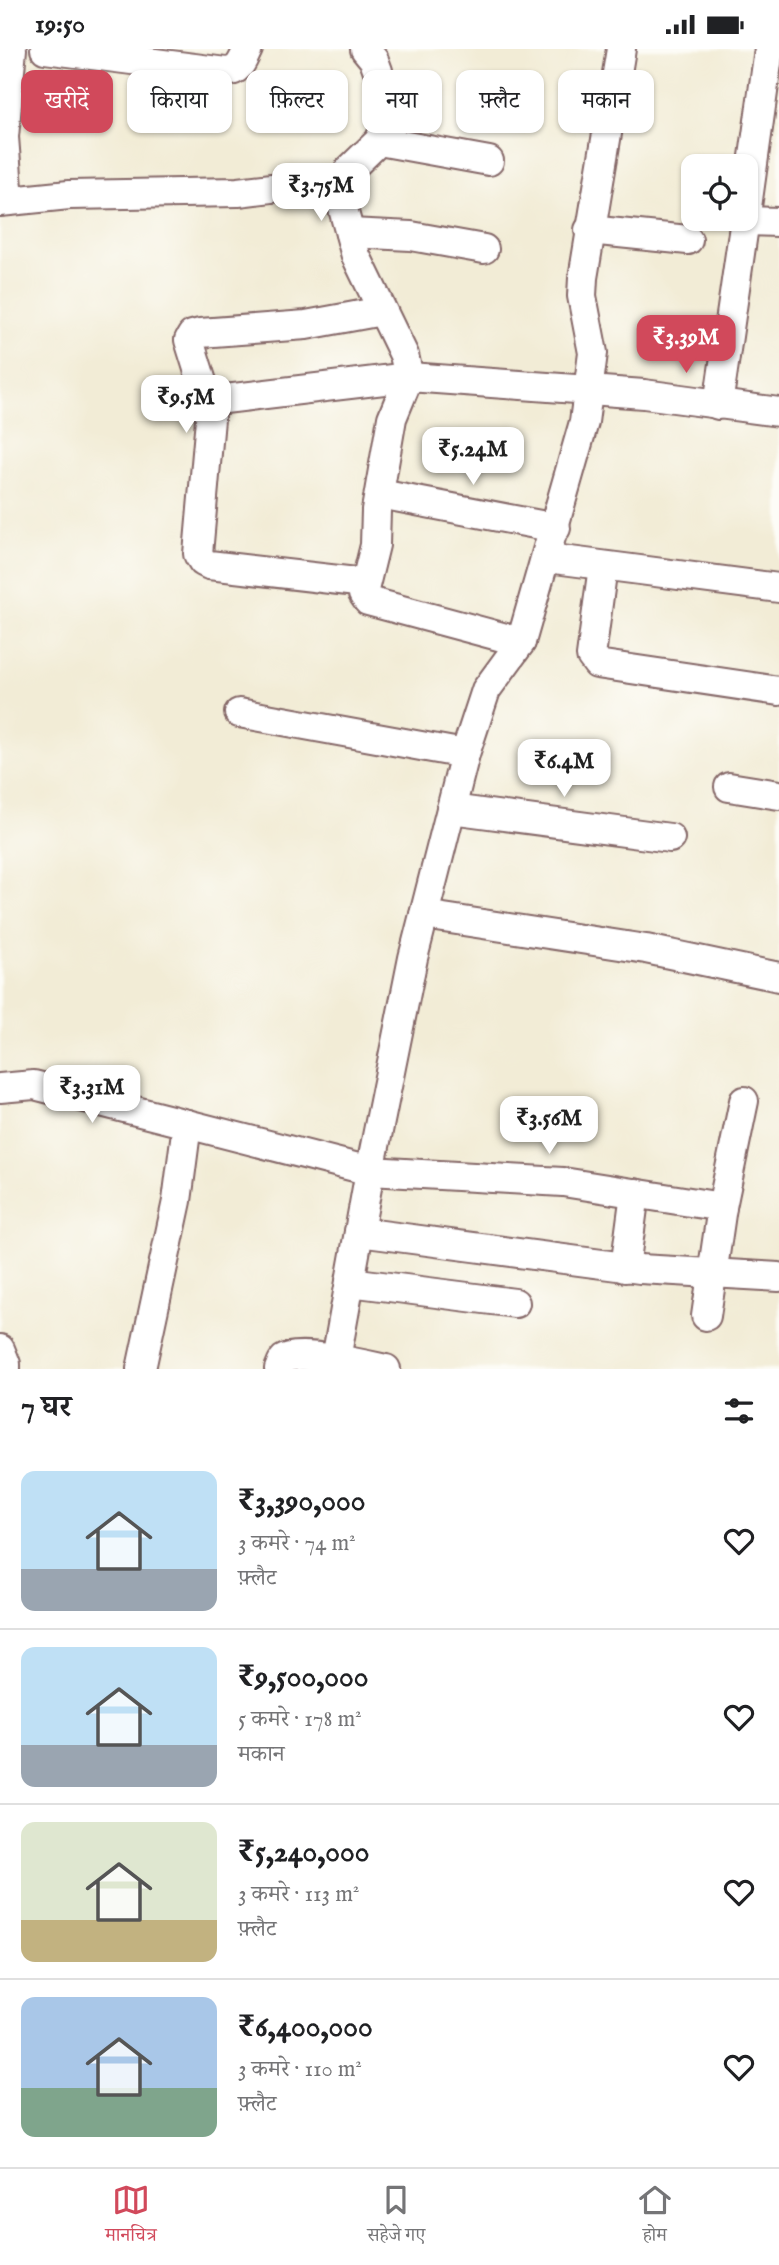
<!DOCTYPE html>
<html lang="hi">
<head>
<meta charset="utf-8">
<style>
  body { margin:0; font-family:"IM FELL English","Noto Serif Devanagari",serif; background:#f2f2f2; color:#202124; height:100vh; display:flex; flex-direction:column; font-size:26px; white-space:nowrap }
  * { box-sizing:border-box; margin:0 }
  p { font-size:23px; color:#757577 }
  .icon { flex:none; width:38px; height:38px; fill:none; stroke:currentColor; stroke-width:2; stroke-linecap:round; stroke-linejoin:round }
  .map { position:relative; height:1320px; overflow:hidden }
  .side { display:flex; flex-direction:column; background:#fff; flex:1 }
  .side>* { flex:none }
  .top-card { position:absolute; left:21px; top:21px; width:738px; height:63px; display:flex; gap:14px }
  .fabs { position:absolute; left:681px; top:105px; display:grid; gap:14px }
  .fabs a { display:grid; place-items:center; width:77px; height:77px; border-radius:14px; background:#fff; box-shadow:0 2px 5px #0004; font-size:35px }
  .price { position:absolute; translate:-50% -60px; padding:0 16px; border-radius:14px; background:#fff; color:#222; font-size:23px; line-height:46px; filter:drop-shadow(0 2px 4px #0008) }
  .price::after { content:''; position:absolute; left:50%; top:42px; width:21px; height:16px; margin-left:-10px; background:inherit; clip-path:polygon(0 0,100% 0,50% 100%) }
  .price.on { background:#d1495b; color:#fff }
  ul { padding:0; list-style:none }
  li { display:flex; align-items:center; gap:21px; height:175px; padding:0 21px }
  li+li { border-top:2px solid #e0e0e0 }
  li span { display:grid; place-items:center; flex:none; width:196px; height:140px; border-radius:14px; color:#555 }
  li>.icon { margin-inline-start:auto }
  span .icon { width:84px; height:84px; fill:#fffc; stroke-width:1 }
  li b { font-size:30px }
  h2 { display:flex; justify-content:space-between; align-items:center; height:84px; padding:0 21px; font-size:30px }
  .tag { padding:0 24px; border-radius:14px; background:#fff; box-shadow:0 2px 5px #0004; font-size:24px; line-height:63px }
  .tag.on { background:#d1495b; color:#fff }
  .status { display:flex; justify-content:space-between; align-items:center; height:49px; padding:0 35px; background:#fff; direction:ltr }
  .status svg { height:19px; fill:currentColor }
  .dock { display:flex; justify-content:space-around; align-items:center; height:98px; border-top:2px solid #e0e0e0; background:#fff; font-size:19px; color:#757577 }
  .dock a { display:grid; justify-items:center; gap:4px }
  .dock .on { color:#d1495b }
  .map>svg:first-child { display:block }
</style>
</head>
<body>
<div class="status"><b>19:50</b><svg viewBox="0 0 49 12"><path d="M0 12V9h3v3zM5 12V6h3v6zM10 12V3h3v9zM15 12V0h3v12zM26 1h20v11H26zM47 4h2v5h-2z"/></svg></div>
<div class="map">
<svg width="779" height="1320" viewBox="0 0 779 1320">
  <rect width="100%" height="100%" fill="#fdfcf7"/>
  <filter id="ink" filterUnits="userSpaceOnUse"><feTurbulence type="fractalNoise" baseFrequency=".0143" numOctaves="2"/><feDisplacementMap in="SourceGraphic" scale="14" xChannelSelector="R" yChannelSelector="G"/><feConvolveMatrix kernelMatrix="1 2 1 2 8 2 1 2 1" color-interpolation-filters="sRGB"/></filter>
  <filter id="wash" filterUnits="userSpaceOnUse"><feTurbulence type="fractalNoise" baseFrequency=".00686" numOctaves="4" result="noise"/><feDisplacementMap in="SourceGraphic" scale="28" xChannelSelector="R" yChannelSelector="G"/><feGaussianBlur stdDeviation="1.57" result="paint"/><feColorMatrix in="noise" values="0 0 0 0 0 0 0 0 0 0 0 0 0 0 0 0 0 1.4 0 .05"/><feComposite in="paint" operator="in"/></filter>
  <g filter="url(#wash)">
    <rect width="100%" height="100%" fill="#f2ecd6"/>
  </g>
  <g filter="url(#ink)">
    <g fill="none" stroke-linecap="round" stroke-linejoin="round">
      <defs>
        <g id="street">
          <path d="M 45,0 L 226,23 C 240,22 242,12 248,0"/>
          <path d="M 365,0 L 374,11 L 378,22 L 386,58 L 384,81 L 379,92 L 349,121 L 342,143 L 342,156 L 356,207 L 404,306 L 409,328 L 392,369 L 376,461 L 375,496 L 363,545 L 368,552 L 521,593"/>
          <path d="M 379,92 L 489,112"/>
          <path d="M 9,152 L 4,88 L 12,0"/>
          <path d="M 0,153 L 69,146 L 238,143 L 345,130"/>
          <path d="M 746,165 L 769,0"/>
          <path d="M 745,172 L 779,173"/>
          <path d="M 589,181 L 688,191"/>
          <path d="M 350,184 L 411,187 L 484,200"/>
          <path d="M 208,352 L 409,328 L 644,345 L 779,363"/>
          <path d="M 718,356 L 745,170"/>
          <path d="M 380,445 L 556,479"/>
          <path d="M 547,509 L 779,539"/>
          <path d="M 603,517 L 591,607 L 597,615 L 779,642"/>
          <path d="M 365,534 L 209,516 L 203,513 L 198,505 L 210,370 L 208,352 L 189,291 L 192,286 L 200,284 L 306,276 L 382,262"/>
          <path d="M 239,664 L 465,705"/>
          <path d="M 729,738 L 779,746"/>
          <path d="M 451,760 L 670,789"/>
          <path d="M 424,866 L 646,900 L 779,928"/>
          <path d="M 0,1039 L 34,1036 L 187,1075"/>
          <path d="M 359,1183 L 640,1220 L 779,1228"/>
          <path d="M 625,1219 L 635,1144"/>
          <path d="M 350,1233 L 515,1254"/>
          <path d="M 706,1267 L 722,1158 L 744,1052"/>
          <path d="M 0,1300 L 6,1315 L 6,1320"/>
          <path d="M 336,1310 L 370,1122 L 413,909 L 465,705 L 486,641 L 521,593 L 584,373 L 593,304 L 582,247 L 583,229 L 621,0"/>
          <path d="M 141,1320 L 177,1152 L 187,1075 L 370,1122 L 563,1133 L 722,1158"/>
          <path d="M 279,1320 C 281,1316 281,1313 284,1310 C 298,1300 368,1316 386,1320"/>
        </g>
      </defs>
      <use href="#street" stroke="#856767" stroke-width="32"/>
      <use href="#street" stroke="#fff" stroke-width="28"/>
    </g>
  </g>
</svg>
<div class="fabs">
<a><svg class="icon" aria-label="locate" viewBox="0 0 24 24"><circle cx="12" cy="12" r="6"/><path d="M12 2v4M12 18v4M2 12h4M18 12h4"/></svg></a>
</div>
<b class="price" style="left:321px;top:174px">₹3.75M</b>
<b class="price on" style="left:686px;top:326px">₹3.39M</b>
<b class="price" style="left:186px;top:386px">₹9.5M</b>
<b class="price" style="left:473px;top:438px">₹5.24M</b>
<b class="price" style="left:564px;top:750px">₹6.4M</b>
<b class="price" style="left:92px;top:1076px">₹3.31M</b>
<b class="price" style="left:549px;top:1107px">₹3.56M</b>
<div class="top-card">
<a class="tag on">खरीदें</a>
<a class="tag">किराया</a>
<a class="tag">फ़िल्टर</a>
<a class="tag">नया</a>
<a class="tag">फ़्लैट</a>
<a class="tag">मकान</a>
</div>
</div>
<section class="side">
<h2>7 घर<svg class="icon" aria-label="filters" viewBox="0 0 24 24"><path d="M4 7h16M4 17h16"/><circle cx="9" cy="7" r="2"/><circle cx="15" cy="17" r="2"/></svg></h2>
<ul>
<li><span style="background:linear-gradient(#bfe0f5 70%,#9aa5b1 0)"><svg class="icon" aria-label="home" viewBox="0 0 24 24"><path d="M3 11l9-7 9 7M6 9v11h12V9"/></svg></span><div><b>₹3,390,000</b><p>3 कमरे · 74 m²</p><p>फ़्लैट</p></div><svg class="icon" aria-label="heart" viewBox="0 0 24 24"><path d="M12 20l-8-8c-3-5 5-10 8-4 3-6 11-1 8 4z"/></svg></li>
<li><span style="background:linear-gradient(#bfe0f5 70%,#9aa5b1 0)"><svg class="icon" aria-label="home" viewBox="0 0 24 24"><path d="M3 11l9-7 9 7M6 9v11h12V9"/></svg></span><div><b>₹9,500,000</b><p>5 कमरे · 178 m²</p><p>मकान</p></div><svg class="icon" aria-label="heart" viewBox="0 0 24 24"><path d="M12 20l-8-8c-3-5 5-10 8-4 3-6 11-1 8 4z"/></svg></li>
<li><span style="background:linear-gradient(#dfe7d0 70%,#c2b280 0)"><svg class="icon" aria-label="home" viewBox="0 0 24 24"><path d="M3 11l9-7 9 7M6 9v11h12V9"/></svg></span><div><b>₹5,240,000</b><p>3 कमरे · 113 m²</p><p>फ़्लैट</p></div><svg class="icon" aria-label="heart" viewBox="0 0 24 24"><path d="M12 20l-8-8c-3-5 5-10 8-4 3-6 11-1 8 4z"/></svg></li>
<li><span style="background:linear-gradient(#a9c7e8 65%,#7fa58c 0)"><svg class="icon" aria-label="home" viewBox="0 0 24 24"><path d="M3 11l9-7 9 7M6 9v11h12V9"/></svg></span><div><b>₹6,400,000</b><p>3 कमरे · 110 m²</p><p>फ़्लैट</p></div><svg class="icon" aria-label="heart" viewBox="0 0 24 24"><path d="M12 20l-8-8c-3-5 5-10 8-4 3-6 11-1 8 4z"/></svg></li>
</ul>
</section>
<nav class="dock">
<a class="on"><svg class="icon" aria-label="map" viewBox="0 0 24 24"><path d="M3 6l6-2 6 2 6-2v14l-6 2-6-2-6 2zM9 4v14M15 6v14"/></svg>मानचित्र</a>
<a><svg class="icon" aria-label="saved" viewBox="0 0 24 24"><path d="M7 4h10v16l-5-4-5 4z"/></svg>सहेजे गए</a>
<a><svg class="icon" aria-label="home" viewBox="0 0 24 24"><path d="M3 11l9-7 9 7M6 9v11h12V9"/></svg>होम</a>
</nav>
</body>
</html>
